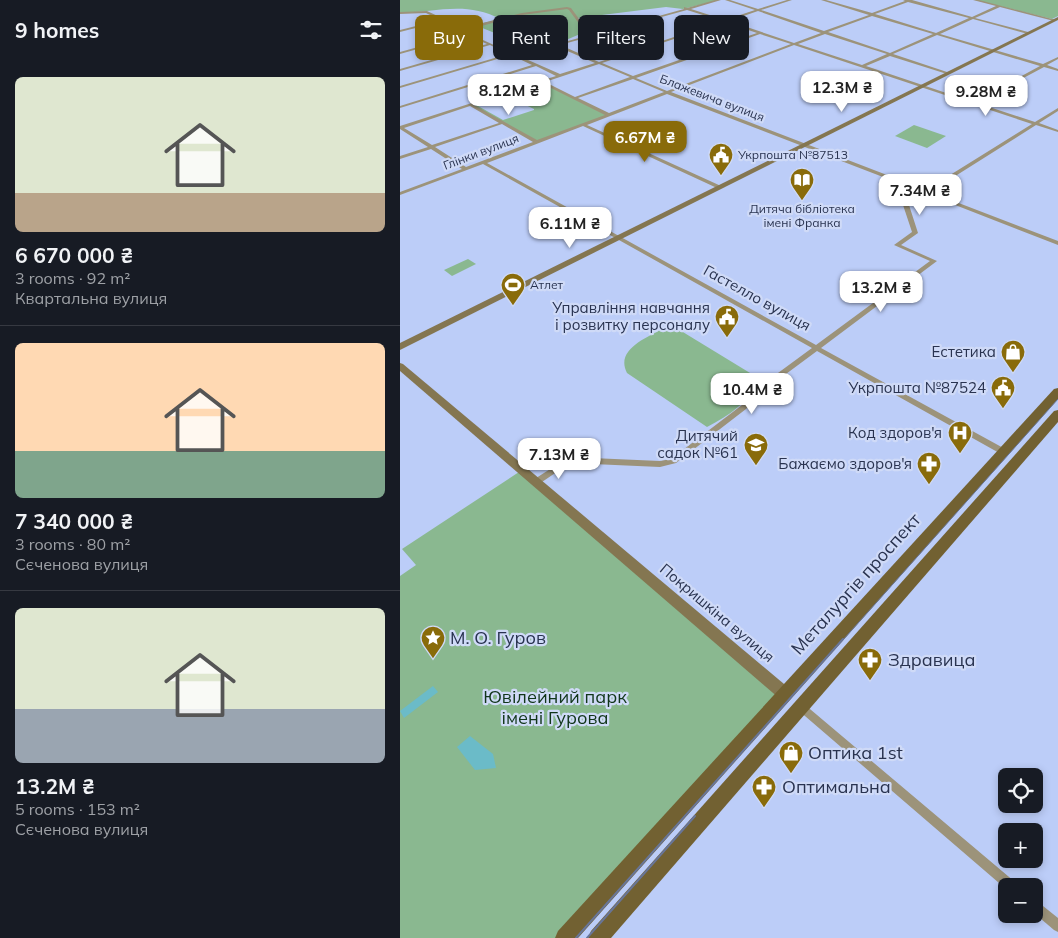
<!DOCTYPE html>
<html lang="en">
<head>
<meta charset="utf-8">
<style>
  body { margin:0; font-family:Mulish,sans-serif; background:#242831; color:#f1f3f6; height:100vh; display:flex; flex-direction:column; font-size:19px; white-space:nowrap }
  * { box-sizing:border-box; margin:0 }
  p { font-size:16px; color:#9ea1a6 }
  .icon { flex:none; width:28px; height:28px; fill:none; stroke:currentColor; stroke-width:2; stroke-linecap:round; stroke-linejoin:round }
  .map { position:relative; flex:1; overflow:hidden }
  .sheet { display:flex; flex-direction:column; background:#171b24; width:400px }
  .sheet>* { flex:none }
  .top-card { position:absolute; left:15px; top:15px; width:475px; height:45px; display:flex; gap:10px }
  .fabs { position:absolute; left:598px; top:768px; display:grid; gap:10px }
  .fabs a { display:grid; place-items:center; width:45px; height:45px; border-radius:8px; background:#171b24; box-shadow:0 2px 8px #0003; font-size:25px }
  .price { position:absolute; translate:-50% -42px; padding:0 11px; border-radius:10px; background:#fff; color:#222; font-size:16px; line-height:32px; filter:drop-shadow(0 1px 2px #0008) }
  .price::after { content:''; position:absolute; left:50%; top:30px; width:15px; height:11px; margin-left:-8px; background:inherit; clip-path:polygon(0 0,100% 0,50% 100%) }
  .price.on { background:#896b0a; color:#fff }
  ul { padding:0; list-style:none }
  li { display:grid; align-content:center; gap:10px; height:265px; padding:0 15px }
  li+li { border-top:1px solid #363941 }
  li span { display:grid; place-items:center; height:155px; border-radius:8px; color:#555 }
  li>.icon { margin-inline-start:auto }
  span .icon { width:90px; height:90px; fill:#fffc; stroke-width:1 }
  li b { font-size:21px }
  h2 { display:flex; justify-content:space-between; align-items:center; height:60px; padding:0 15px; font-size:21px }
  .pill { padding:0 18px; border-radius:8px; background:#171b24; box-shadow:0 2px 8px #0003; font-size:18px; line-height:45px }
  .pill.on { background:#896b0a; color:#fff }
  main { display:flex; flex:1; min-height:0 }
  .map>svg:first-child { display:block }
</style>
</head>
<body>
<main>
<section class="sheet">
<h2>9 homes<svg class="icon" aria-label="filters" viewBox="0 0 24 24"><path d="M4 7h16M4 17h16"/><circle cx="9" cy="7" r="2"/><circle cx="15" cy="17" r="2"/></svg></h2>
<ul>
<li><span style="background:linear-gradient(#dfe7d0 75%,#b9a48a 0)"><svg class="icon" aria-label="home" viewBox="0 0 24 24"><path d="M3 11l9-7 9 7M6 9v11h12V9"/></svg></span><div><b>6 670 000 ₴</b><p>3 rooms · 92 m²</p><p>Квартальна вулиця</p></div></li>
<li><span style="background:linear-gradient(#ffd9b3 70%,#7fa58c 0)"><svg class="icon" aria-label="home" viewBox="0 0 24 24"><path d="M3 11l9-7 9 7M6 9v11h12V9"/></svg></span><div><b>7 340 000 ₴</b><p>3 rooms · 80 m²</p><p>Сєченова вулиця</p></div></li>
<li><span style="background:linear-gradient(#dfe7d0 65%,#9aa5b1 0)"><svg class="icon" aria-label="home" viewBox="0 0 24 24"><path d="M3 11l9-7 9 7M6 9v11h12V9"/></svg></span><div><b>13.2M ₴</b><p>5 rooms · 153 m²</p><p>Сєченова вулиця</p></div></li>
</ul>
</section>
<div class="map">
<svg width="658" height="938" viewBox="0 0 658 938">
  <rect width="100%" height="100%" fill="#bccdf8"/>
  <g fill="#8ab890" fill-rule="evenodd">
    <path d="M 0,0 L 319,0 L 283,9 L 266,7 L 178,18 L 181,24 L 192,29 L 166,40 L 124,45 L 75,25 L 100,19 C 67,1 36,12 0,13 Z"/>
    <path d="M 575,0 L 658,0 L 658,16 L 652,19 Z"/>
    <path d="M 142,83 L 208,115 L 137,141 L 74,106 ZM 107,96 L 134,109 L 134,110 L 103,120 L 78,106 Z"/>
    <path d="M 514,125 L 546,136 L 527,148 L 495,136 Z"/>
    <path d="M 68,259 L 76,264 L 52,276 L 44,270 Z"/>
    <path d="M 472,272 L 487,279 L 468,292 L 454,285 Z"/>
    <path d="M 273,326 L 365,382 C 355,389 348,399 338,407 C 329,415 318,421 307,427 L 227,373 C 215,350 246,338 262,329 L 265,331 Z"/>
    <path d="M 119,472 L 378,694 L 156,938 L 0,938 L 0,576 L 16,565 L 2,549 Z"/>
  </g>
  <g fill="#6bbbc8">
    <path d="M 33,686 L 38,692 L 4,718 L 0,711 Z"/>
    <path d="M 70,736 L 93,754 L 96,768 L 75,770 L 57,747 Z"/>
  </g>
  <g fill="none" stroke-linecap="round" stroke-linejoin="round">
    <g fill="#9c937a" fill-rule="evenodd">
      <path d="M 315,0 L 321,0 L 291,9 L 325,20 L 355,10 L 325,0 L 330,0 L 358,9 L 387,0 L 392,0 L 361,10 L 424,31 L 469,15 L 421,0 L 426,0 L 472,13 L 505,1 L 503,0 L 512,0 L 572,17 L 596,6 L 573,0 L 579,0 L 656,20 L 654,21 L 600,7 L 575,18 L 628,32 L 628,34 L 573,19 L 540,34 L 643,64 L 658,57 L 658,59 L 647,65 L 658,69 L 658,71 L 644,67 L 577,103 L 635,122 L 658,108 L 658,111 L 639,123 L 658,130 L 658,132 L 636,125 L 530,192 L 658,241 L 658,245 L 527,194 L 509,205 L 518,233 L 501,245 L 537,261 L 421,348 L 607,450 L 608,452 L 607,454 L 601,454 L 417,351 L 363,391 L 346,409 L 276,463 L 260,467 L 170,463 L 139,484 L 133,484 L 132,482 L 133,480 L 169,457 L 260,461 L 271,459 L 342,405 L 359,387 L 412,348 L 83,164 L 0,195 L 0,192 L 62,169 L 31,149 L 0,159 L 0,156 L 28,147 L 0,129 L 0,126 L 156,76 L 136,66 L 0,108 L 0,106 L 132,65 L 111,55 L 0,88 L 0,86 L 108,54 L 90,45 L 0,71 L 0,69 L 87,44 L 67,35 L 0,54 L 0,52 L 65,34 L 60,32 L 61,29 L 43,21 L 0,32 L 0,30 L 40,20 L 26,13 L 0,14 L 0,12 L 27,11 L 63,28 L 122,13 L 167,7 L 171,8 L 182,23 L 201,32 L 284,9 L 284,7 L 287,8 ZM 508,2 L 569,18 L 536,33 L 475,14 ZM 167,9 L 169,10 L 180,25 L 197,33 L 157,44 L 154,43 L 154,45 L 116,55 L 63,31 L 122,15 ZM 287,10 L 322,21 L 199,62 L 160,45 ZM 358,11 L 421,33 L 394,43 L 329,21 ZM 472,16 L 533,34 L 490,53 L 428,32 ZM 325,22 L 357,33 L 233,76 L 202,63 ZM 360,34 L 391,44 L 267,91 L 236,78 ZM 425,34 L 487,54 L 462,65 L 398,44 ZM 537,35 L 640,66 L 573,102 L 466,66 L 490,56 L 547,74 L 547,72 L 493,54 ZM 394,45 L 632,124 L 526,190 L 271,92 ZM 156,46 L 195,63 L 160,74 L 119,56 ZM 199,64 L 230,77 L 175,97 L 145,82 ZM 233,79 L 264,92 L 209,113 L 178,98 ZM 141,83 L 205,115 L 137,140 L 74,105 ZM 267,94 L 522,192 L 503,205 L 512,232 L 494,245 L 530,261 L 416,345 L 87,163 L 183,126 L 317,188 L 321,188 L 321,186 L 187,125 ZM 70,106 L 99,123 L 32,145 L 4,128 ZM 102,124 L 133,142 L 66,167 L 35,147 Z"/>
      <path d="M 401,702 L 404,704 L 615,882 L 617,886 L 606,886 L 606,889 L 398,710 L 396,707 L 398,704 Z"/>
      <path d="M 634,900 L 638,902 L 658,918 L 658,932 L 654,930 L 634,913 Z"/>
    </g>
    <g fill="#847651" fill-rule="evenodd">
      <path d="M 658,17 L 658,20 L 0,350 L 0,343 Z"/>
      <path d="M 0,363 L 3,364 L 390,689 L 392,694 L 390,699 L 385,701 L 380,699 L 0,371 Z"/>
    </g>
    <g fill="#726132" fill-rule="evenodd">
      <path d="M 658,388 L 658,399 L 178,938 L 155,938 L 158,931 L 654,389 Z"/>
      <path d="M 658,410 L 658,422 L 211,938 L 188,938 L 191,931 L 654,411 Z"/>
    </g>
    <path stroke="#687598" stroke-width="1" d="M 442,641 L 658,399"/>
    <g stroke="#687598" stroke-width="2">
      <path d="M 176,938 L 443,639"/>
      <path d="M 187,938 L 295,816"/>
    </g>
  </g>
  <defs>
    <symbol id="civic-pin" viewBox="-11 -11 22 30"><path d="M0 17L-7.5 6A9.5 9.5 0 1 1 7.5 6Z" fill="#896b0a" stroke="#cfdaf7"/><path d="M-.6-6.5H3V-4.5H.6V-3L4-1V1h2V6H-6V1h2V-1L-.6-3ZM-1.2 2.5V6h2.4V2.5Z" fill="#fff"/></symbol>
    <symbol id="library-pin" viewBox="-11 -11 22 30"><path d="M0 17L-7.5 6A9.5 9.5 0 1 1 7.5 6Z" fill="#896b0a" stroke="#cfdaf7"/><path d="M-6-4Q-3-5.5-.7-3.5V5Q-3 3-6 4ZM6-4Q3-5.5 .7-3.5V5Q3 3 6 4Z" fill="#fff"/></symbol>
    <symbol id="stadium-pin" viewBox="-11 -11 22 30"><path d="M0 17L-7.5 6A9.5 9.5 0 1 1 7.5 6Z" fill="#896b0a" stroke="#cfdaf7"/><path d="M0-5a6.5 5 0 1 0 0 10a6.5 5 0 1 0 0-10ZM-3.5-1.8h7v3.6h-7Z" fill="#fff"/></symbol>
    <symbol id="shop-pin" viewBox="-11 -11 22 30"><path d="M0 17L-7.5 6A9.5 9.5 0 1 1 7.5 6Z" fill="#896b0a" stroke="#cfdaf7"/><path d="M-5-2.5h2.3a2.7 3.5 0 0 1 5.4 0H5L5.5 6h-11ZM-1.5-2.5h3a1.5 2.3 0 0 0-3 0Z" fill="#fff"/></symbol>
    <symbol id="hospital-pin" viewBox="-11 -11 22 30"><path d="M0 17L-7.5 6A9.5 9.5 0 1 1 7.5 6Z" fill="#896b0a" stroke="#cfdaf7"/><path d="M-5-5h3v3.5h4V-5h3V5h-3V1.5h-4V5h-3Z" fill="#fff"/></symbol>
    <symbol id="school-pin" viewBox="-11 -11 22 30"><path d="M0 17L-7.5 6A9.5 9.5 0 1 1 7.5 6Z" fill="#896b0a" stroke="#cfdaf7"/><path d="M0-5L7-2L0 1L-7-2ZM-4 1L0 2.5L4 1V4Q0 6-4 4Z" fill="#fff"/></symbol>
    <symbol id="pharmacy-pin" viewBox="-11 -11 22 30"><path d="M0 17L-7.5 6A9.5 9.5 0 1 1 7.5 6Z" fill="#896b0a" stroke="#cfdaf7"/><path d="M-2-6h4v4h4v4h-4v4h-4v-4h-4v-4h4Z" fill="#fff"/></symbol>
    <symbol id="sight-pin" viewBox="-11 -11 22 30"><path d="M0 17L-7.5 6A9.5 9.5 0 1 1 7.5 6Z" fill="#896b0a" stroke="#cfdaf7"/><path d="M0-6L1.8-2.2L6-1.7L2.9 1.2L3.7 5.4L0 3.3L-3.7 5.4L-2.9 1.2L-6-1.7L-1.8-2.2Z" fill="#fff"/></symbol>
  </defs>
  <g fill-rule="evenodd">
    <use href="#civic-pin" x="307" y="141" width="28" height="38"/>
    <use href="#library-pin" x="388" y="166" width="28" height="38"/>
    <use href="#stadium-pin" x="99" y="271" width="28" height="38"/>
    <use href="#civic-pin" x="313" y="303" width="28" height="38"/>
    <use href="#shop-pin" x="599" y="338" width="28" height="38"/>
    <use href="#civic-pin" x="589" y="374" width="28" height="38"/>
    <use href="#hospital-pin" x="546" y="419" width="28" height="38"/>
    <use href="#school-pin" x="342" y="431" width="28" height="38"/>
    <use href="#pharmacy-pin" x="515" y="450" width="28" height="38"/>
    <use href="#sight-pin" x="19" y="624" width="28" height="38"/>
    <use href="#pharmacy-pin" x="456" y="646" width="28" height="38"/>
    <use href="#shop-pin" x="377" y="739" width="28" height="38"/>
    <use href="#pharmacy-pin" x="350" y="773" width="28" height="38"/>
  </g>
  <g text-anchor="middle" stroke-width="4.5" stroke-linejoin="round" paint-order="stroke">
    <g font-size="12" fill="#293350" stroke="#cfdaf7">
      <text transform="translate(312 98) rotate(21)" y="4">Блажевича вулиця</text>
      <text transform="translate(81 152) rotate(-21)" y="4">Глінки вулиця</text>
    </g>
    <g font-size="12" fill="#293350" stroke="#cfdaf7" text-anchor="start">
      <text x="338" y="159">Укрпошта №87513</text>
      <text x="402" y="213" text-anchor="middle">Дитяча бібліотека<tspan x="402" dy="14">імені Франка</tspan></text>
      <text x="130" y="289">Атлет</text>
    </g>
    <g font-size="15" fill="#293350" stroke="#cfdaf7">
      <text transform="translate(357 298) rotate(29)" y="5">Гастелло вулиця</text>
      <text transform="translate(317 613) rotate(40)" y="5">Покришкіна вулиця</text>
    </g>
    <g font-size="15" fill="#293350" stroke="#cfdaf7" text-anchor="end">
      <text x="310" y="313">Управління навчання<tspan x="310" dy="17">і розвитку персоналу</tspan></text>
      <text x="596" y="357">Естетика</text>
      <text x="586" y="393">Укрпошта №87524</text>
      <text x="542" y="438">Код здоров'я</text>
      <text x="338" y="441">Дитячий<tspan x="338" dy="17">садок №61</tspan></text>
      <text x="512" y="469">Бажаємо здоров'я</text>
    </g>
    <g font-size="18" fill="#293350" stroke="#cfdaf7">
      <text transform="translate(456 584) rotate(-48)" y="6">Металургів проспект</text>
    </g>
    <g font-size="18" fill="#293350" stroke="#cfdaf7" text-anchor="start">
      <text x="50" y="644">М. О. Гуров</text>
      <text x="488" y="666">Здравица</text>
      <text x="408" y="759">Оптика 1st</text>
      <text x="382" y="793">Оптимальна</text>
    </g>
    <g font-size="18" fill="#11361a" stroke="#cfdaf7">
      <text x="155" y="703">Ювілейний парк<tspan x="155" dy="21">імені Гурова</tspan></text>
    </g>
  </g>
</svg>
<div class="fabs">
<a><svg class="icon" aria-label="locate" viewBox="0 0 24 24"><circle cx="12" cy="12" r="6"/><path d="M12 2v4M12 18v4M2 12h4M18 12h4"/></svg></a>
<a>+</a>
<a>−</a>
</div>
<b class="price" style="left:442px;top:113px">12.3M ₴</b>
<b class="price" style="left:109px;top:116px">8.12M ₴</b>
<b class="price" style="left:586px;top:117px">9.28M ₴</b>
<b class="price on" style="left:245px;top:163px">6.67M ₴</b>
<b class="price" style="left:520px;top:216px">7.34M ₴</b>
<b class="price" style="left:170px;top:249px">6.11M ₴</b>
<b class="price" style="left:481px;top:313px">13.2M ₴</b>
<b class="price" style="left:352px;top:415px">10.4M ₴</b>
<b class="price" style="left:159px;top:480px">7.13M ₴</b>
<div class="top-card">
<a class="pill on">Buy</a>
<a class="pill">Rent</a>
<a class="pill">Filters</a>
<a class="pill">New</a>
</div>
</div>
</main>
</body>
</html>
